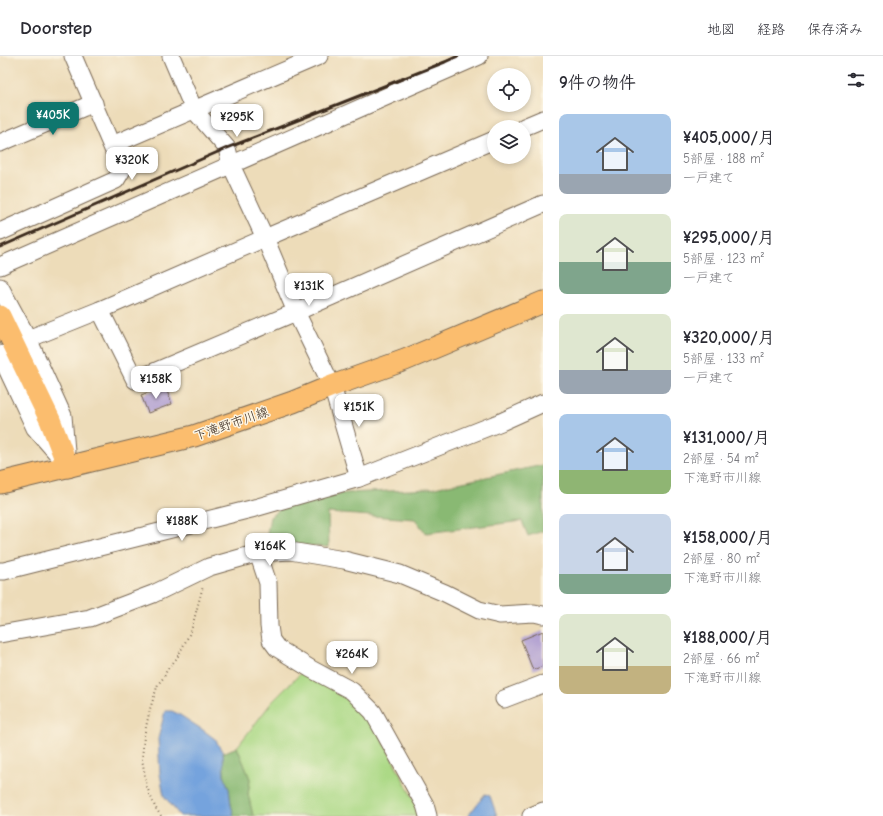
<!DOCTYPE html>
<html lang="ja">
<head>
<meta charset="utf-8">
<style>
  body { margin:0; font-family:"Comic Neue","Klee One",sans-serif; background:#f2f2f3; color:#2b2b33; height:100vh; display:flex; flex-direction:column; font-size:15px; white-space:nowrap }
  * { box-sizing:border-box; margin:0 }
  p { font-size:13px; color:#7c7c81 }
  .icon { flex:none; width:22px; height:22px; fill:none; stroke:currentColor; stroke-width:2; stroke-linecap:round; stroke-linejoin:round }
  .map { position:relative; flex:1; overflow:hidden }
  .sheet { display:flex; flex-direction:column; background:#fff; width:340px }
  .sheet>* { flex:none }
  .controls { position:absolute; left:487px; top:12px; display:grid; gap:8px }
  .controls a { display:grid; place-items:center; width:44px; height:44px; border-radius:50%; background:#fff; box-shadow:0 2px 6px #0003; font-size:20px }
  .price { position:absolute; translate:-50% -34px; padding:0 9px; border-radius:8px; background:#fff; color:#222; font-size:13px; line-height:26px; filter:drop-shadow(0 1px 2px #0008) }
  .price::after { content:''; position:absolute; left:50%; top:24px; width:12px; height:9px; margin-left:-6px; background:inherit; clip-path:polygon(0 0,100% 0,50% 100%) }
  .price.on { background:#0f766e; color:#fff }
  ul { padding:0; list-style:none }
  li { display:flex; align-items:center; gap:12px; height:100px; padding:0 16px }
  li span { display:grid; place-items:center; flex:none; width:112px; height:80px; border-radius:8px; color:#555 }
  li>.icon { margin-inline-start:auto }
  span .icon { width:48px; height:48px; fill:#fffc; stroke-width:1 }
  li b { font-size:17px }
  h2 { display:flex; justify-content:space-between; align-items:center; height:48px; padding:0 16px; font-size:17px }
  header { display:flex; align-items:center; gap:24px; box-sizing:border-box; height:56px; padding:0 20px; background:#fff; border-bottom:1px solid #e1e1e2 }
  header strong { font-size:19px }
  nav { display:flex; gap:22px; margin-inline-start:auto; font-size:14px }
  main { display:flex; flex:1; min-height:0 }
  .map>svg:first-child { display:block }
</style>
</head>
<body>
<header>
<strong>Doorstep</strong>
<nav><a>地図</a><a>経路</a><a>保存済み</a></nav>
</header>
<main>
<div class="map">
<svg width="543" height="760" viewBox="0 0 543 760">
  <rect width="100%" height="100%" fill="#fcf5e5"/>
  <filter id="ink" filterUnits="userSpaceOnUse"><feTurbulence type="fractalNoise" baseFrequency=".025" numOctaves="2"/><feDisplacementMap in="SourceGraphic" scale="8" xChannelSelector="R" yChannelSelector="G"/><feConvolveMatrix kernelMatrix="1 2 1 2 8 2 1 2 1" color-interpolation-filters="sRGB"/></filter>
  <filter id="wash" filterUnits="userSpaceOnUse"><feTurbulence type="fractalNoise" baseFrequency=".012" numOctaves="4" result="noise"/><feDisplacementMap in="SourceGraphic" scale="16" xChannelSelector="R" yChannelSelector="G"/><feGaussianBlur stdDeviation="0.9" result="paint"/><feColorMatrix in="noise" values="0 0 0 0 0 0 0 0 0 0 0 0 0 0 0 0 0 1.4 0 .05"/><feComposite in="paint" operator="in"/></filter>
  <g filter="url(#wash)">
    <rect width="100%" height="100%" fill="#eddcb9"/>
    <path fill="#acd986" stroke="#748252" d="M 304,614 L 342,635 L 372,663 L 422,760 L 253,760 L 248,738 L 250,723 L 237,691 L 272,646 Z"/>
    <g fill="#89b973" stroke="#627248">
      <path d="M 543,409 L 543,475 L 528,480 L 522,465 L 426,477 L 415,463 L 328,457 L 329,491 L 268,487 L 267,478 L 270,461 L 285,449 L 302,442 L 348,437 L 430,433 Z"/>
      <path d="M 237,691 L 250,723 L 248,738 L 253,760 L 234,760 L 231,749 L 229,733 L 224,720 L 223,697 Z"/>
    </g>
    <g fill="#74a3dd" stroke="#58667e">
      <path d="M 165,655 L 172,655 L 180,659 L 203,674 L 215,683 L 223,697 L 224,720 L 229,733 L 231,749 L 234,760 L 180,760 L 164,740 L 160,718 L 158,683 Z"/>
      <path d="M 485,738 L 490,740 L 497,760 L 468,760 Z"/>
    </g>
    <g id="blocks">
      <g fill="#b3a2d2">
        <path d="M 165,330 L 172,348 L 148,357 L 141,339 Z"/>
        <path d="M 543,575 L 543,610 L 533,614 L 521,584 Z"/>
      </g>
    </g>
  </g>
  <g filter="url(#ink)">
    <use href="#blocks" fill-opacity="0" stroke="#796854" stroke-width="1"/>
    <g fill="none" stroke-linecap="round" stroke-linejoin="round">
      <defs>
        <g id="minor">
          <path d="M 171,0 L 194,54 L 227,92 L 231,109 L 265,182 L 296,256 L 332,330 L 359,422"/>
          <path d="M 524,71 L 543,63"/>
          <path d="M 0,87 L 94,47"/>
          <path d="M 112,89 L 319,0"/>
          <path d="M 0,176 L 116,124 L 122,114 L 73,0"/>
          <path d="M 0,210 L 479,0"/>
          <path d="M 0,231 L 28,283 L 63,360 L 66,395"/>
          <path d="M 100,254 L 135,324 L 296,256 L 543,148"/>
          <path d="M 28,283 L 100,254 L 265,182 L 494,84"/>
          <path d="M 0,298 L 35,372 L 62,403"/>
          <path d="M 258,497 L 268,527 L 269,570 L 271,584 L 277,592 L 311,613 L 352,635 L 373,656 L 425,749 L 428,760"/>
          <path d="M 0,515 L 4,515 L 251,453 L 359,422 L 501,366 L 543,347"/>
          <path d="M 0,578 L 90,562 L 153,538 L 209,511 L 258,497 L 290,495 L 344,504 L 400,518 L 445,537 L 479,554 L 500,559 L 534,557 L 543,559"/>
          <path d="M 504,643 L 543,628"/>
          <path d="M 531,760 L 543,755"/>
        </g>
        <g id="major">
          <path d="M 0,260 L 50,364 L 68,411"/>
          <path d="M 0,427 L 194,380 L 293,346 L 332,330 L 405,304 L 543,246"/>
        </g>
      </defs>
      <use href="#minor" stroke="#796854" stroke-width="19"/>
      <use href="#major" stroke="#796854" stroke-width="23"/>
      <path stroke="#796854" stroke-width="2" stroke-dasharray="1 3" stroke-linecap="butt" d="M 161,760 L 155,751 L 147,731 L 142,703 L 144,680 L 150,653 L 158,628 L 164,621 L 167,614 L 177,602 L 191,575 L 203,530"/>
      <use href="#minor" stroke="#fff" stroke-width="17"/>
      <use href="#major" stroke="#fbbd6e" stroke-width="21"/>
      <path stroke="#3b2a1e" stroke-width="3" d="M 0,191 L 227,92 L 445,6 L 458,0"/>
    </g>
  </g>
  <g text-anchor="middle" stroke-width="3" stroke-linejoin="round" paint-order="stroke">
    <g font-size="13" fill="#3b2a1e" stroke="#fcf5e5">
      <text transform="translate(231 367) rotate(-19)" y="5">下滝野市川線</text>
    </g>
  </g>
</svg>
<div class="controls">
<a><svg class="icon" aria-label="locate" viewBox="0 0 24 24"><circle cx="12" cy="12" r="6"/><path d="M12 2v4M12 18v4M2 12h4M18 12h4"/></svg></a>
<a><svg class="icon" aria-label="layers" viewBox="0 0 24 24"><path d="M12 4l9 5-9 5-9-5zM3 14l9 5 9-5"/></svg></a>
</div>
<b class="price on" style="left:53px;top:80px">¥405K</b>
<b class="price" style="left:237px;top:82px">¥295K</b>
<b class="price" style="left:132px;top:125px">¥320K</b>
<b class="price" style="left:309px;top:251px">¥131K</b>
<b class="price" style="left:156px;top:344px">¥158K</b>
<b class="price" style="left:359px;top:372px">¥151K</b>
<b class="price" style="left:182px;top:486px">¥188K</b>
<b class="price" style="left:270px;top:511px">¥164K</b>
<b class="price" style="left:352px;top:619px">¥264K</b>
</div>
<section class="sheet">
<h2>9件の物件<svg class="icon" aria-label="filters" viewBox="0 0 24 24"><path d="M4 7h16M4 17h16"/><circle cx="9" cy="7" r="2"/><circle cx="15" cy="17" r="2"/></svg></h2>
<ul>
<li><span style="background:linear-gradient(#a9c7e8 75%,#9aa5b1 0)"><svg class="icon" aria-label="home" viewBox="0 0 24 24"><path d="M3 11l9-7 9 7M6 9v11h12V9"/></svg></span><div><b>¥405,000/月</b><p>5部屋 · 188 m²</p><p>一戸建て</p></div></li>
<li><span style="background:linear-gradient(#dfe7d0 60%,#7fa58c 0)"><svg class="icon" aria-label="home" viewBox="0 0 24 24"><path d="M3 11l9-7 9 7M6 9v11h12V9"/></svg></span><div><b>¥295,000/月</b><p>5部屋 · 123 m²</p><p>一戸建て</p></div></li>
<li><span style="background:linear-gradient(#dfe7d0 70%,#9aa5b1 0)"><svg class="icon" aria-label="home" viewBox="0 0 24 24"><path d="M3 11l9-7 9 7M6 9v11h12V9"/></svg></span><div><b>¥320,000/月</b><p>5部屋 · 133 m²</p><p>一戸建て</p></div></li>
<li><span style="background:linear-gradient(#a9c7e8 70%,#8fb573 0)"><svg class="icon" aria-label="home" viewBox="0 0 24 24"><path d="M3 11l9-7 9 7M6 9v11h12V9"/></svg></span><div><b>¥131,000/月</b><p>2部屋 · 54 m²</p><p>下滝野市川線</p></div></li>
<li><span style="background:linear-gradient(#c9d6e8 75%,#7fa58c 0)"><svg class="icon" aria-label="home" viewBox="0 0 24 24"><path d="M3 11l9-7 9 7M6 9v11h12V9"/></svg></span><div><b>¥158,000/月</b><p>2部屋 · 80 m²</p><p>下滝野市川線</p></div></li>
<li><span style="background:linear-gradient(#dfe7d0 65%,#c2b280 0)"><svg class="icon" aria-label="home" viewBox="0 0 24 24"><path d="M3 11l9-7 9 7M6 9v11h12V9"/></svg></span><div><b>¥188,000/月</b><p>2部屋 · 66 m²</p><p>下滝野市川線</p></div></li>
</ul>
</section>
</main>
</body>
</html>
